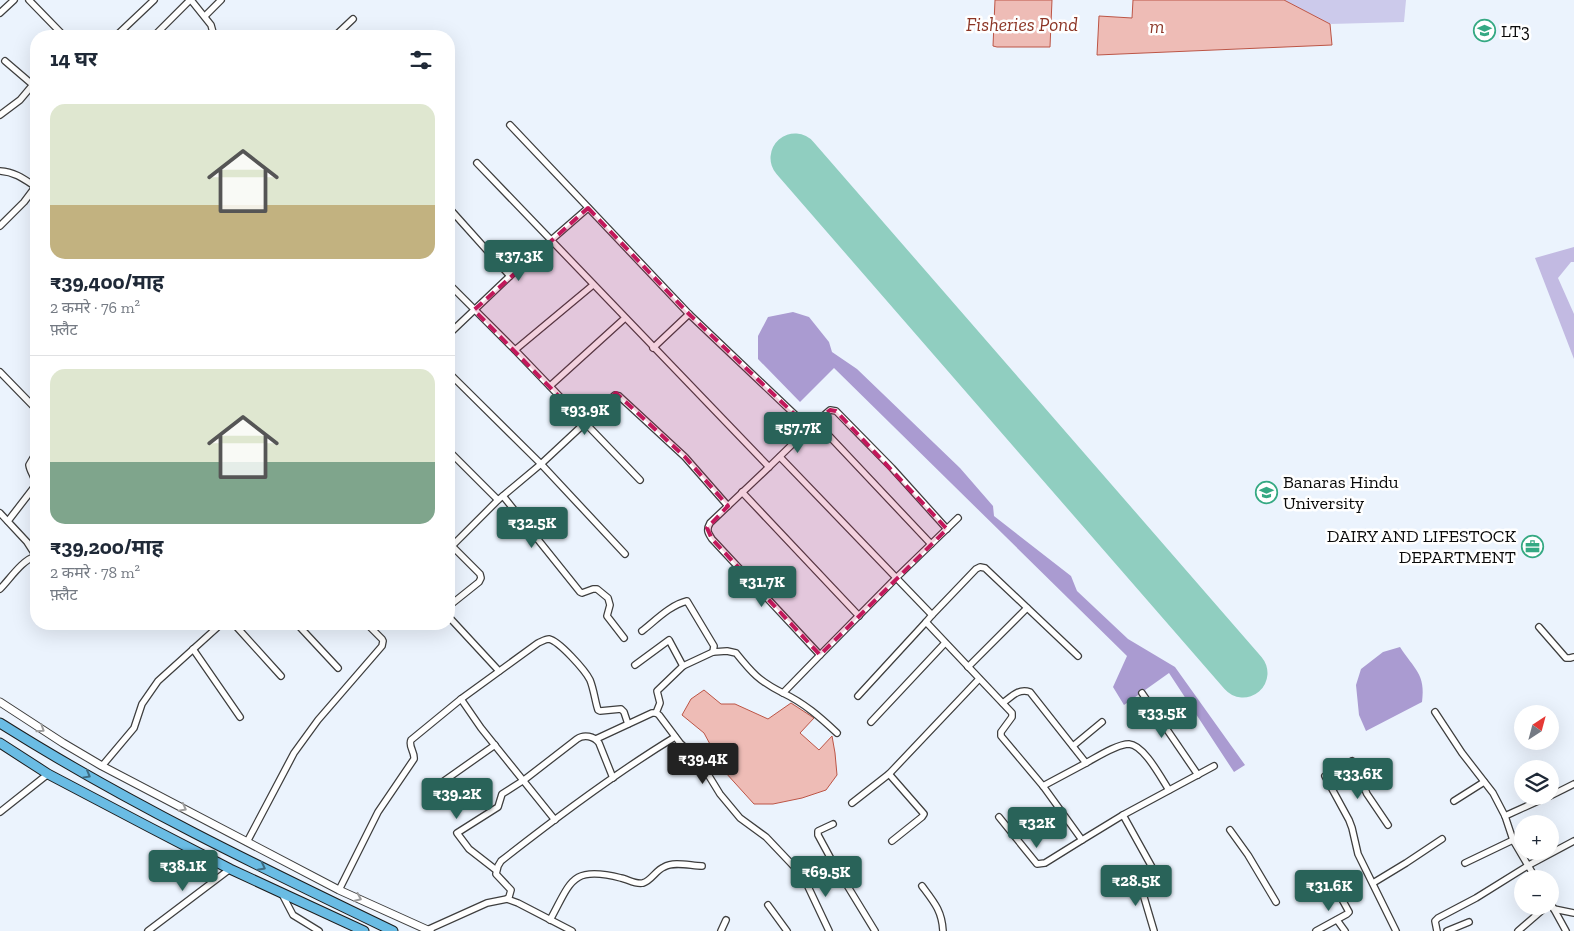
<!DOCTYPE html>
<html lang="hi">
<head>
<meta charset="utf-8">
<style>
  body { margin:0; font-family:"Zilla Slab","Noto Sans Devanagari",serif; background:#f2f2f3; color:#1f2937; height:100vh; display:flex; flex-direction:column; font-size:19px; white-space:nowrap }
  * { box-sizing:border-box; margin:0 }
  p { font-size:16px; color:#747a83 }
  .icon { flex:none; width:28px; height:28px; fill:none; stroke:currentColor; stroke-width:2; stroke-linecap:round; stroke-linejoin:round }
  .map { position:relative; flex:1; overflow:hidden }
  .drawer { position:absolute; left:30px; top:30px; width:425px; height:600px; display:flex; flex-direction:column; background:#fff; border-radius:20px; box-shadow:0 5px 20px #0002 }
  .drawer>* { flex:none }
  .needle { width:32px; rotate:36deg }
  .buttons { position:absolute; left:1514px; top:705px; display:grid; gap:10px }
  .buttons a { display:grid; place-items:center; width:45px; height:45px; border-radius:50%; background:#fff; box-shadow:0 5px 20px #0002; font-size:25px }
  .price { position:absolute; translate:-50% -42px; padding:0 11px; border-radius:5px; background:#296359; color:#fff; font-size:16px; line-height:32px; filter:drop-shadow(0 1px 2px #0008) }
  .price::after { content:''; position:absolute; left:50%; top:30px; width:15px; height:11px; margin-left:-8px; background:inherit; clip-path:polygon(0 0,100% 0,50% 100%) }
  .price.current { background:#222; color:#fff }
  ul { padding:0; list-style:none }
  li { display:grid; align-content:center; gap:10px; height:265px; padding:0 20px }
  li+li { border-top:1px solid #e0e1e3 }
  li span { display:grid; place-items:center; height:155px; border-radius:15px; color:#555 }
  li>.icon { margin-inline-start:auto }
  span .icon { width:90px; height:90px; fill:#fffc; stroke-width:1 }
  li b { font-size:21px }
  h2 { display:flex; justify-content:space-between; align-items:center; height:60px; padding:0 20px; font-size:21px }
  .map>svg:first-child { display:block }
</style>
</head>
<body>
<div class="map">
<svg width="1574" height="931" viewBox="0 0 1574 931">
  <rect width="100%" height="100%" fill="#ebf3fd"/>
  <path fill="#c2bae2" d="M 1574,247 L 1574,262 L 1571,262 L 1558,278 L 1574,314 L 1574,359 L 1535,258 Z"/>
  <g fill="#aa9bd1">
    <path d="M 793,312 L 809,317 L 829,342 L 832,352 L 857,369 L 960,468 L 993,506 L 994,516 L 1071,576 L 1077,591 L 1128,639 L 1175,667 L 1245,765 L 1234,772 L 1169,673 L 1124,705 L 1113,687 L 1127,656 L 834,368 L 800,402 L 758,359 L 758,336 L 768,317 Z"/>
    <path d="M 1400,647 C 1414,669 1426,674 1422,702 L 1366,731 L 1359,715 L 1356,685 L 1361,669 L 1383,652 Z"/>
  </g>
  <path fill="#cccaeb" d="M 1284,0 L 1406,0 L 1404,22 L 1330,24 Z"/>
  <g fill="#eebcb6" stroke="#bc5546">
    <path d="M 995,0 L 1052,0 L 1050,47 L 997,47 L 993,46 Z"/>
    <path d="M 1133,0 L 1284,0 L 1330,24 L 1332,45 L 1097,55 L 1099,16 L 1132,18 Z"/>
    <path d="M 704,690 L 721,704 L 735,704 L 768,719 L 791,703 L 814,718 L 800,733 L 819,750 L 832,736 L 835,753 L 837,775 L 826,790 L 802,798 L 773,804 L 754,804 L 725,772 L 704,733 L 682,715 L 691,699 Z"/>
  </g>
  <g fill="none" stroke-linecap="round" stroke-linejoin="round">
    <path stroke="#90cec0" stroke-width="49" d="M 795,158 L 1243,673"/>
    <defs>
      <g id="minor">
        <path d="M 29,0 L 64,36"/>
        <path d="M 191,0 L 211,25 L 214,36"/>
        <path d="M 0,13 L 14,0"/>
        <path d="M 205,16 L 221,0"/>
        <path d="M 116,36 L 154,0"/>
        <path d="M 154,36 L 190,0"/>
        <path d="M 335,36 L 353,19"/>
        <path d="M 5,61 L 33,85"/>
        <path d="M 0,115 L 20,100 L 36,81"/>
        <path d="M 477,163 L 769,467 L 809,428 L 689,314 L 510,125"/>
        <path d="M 0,171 C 15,172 24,179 36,187"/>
        <path d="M 449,208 L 510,276"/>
        <path d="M 0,226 L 24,202 L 36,186"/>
        <path d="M 449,284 L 515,350 L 593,285"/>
        <path d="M 449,334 L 510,276 L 588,208"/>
        <path d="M 653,348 L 689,314"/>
        <path d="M 515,350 L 640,480"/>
        <path d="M 0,372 L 36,409"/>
        <path d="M 449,373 L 541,464 L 625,554"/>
        <path d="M 550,386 L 625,318"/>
        <path d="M 816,422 L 931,544"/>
        <path d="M 809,428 L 830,410 L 836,411 L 892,468 L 947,529"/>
        <path d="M 449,451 L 498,500 L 541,464 L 615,395 L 619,396 L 685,457 L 728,506"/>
        <path d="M 780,457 L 932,615 L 926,622 L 1012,713 L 1012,717 L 1001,732 L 1001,736 L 1043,786 L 1082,840 L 1123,815 L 1214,766"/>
        <path d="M 769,467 L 710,523 C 706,530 708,533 712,539 L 820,655 L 896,578 L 958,518"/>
        <path d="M 742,492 L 859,616"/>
        <path d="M 503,496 L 580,592 L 582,593 L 593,589 L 597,589 L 608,598 L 610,605 L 607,616 L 624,638"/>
        <path d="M 0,513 L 27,542 L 36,556"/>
        <path d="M 8,521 L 35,486 C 37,479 30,473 29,465 L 36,453"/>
        <path d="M 449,543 L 480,574 L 481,578 L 479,582 L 449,606"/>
        <path d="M 452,546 L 498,500"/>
        <path d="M 0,589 C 10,579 22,560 36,556"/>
        <path d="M 932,615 L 976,569 L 980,567 L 985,568 L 1078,656"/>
        <path d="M 449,617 L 499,671"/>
        <path d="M 234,624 L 281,676"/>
        <path d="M 297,624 L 338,668"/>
        <path d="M 1539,627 L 1566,658 L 1570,658 L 1574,657"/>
        <path d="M 642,631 C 655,621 670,605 687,601 L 714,646 L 713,652 L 683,666 L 657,691 L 660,703 L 656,713"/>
        <path d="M 193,649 L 240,717"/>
        <path d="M 713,652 L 727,651 L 736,653 C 752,673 759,681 783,693 L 820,655"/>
        <path d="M 635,665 L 669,640 L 683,666"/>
        <path d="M 968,667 L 1027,608"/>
        <path d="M 783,693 C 804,703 820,717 837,733"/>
        <path d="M 1142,693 L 1198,775"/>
        <path d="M 858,696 L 926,622"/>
        <path d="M 1003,703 C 1012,696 1019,688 1030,692 L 1086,763 L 1043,786"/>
        <path d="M 1435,712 L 1462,753 L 1493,793 L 1505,816 L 1513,840 L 1536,879"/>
        <path d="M 871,722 L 945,643"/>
        <path d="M 596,739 L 652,713 L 656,713 L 659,715 L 680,743 L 701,763 L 720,794 L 740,818 L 766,837 L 803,876 L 829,931"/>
        <path d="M 1073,746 L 1102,722"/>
        <path d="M 1352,761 L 1367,794 L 1388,825"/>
        <path d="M 1086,763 C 1097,757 1117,744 1129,744 C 1144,745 1161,778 1169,790"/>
        <path d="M 102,766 L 134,728 L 142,704 L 158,681 L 221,624"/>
        <path d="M 889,774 L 924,814 L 922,817 L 892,841"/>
        <path d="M 1325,776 L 1349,820 L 1352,828 L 1358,854 L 1396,931"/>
        <path d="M 434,788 L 495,745"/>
        <path d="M 1550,796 L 1574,784"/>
        <path d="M 1454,801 L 1484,782"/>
        <path d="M 852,803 L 889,774 L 979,679"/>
        <path d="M 0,812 L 48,774"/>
        <path d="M 1123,815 L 1153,869"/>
        <path d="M 1505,816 L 1549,796"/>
        <path d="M 999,817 L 1037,864 L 1045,863 L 1082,840"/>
        <path d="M 555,820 L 481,728 L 461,699 L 538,643 C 541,642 545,639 549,639 C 559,641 585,670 590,680 C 594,690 595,701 598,710 L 600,711 L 621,709 L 624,712 L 628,724"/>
        <path d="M 833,824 L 818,831 L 818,835 L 831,859 L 875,931"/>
        <path d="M 1230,830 L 1248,855 L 1276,902"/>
        <path d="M 247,842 L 294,753 L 318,720 L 382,646 L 383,641 L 382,639 L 367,624"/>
        <path d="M 1465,863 L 1513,840"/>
        <path d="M 496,870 L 469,849 L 457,833 L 498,807 L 502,794 L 524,780 L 577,739 C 584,734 594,736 599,743 L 613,778"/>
        <path d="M 1138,877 L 1154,931"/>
        <path d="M 1373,883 L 1406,863 L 1442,839"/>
        <path d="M 922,886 C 934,902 942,911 943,931"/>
        <path d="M 339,890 L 378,812 L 414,759 C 415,752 408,746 411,740 L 461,699"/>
        <path d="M 281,892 L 293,915 L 319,931"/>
        <path d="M 507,899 L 518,903 L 572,931"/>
        <path d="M 1550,902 L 1566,931"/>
        <path d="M 768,905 L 787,931"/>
        <path d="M 1554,909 L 1574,913"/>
        <path d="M 550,920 C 571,882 571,865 621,878 C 627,879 636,885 643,883 C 651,881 656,870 664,867 C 674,861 691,866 702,866"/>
        <path d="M 1337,920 L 1345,931"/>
        <path d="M 427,930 L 487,903 L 507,899 L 509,897 L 511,890 L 496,874 L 498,866 L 501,861 C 557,817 614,774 675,737"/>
        <path d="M 148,931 L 230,869"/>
        <path d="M 721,931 L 726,920"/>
        <path d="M 1316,931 L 1347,914 L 1349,912 L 1338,892"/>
        <path d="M 1437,931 L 1435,921 L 1438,918 L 1476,898 L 1529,865 L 1574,841"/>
        <path d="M 1447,931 L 1469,922"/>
        <path d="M 1518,931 L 1547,906"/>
      </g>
      <path id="tertiary" d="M 0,702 L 63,743 L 102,766 L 339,890 L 430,931"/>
      <g id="trunk">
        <path d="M 0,723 C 125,802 260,867 393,931"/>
        <path d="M 0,743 L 48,774 L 147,826 L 230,869 L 364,931"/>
      </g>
    </defs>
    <use href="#minor" stroke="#3e3e3e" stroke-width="8"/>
    <use href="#tertiary" stroke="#3e3e3e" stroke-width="9"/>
    <use href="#trunk" stroke="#1c1c1c" stroke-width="11"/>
    <use href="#minor" stroke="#fff" stroke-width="5.5"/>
    <use href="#tertiary" stroke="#fff" stroke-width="7"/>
    <use href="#trunk" stroke="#6abce4" stroke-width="9"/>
  </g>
  <defs><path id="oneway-chevron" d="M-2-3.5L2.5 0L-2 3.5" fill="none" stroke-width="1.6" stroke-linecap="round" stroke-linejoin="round" transform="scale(1.25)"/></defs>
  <g stroke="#9d9d9d">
    <use href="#oneway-chevron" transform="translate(41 729) rotate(33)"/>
    <use href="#oneway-chevron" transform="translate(183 808) rotate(28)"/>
    <use href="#oneway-chevron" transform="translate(358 898) rotate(24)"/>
  </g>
  <g stroke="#3f6c82">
    <use href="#oneway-chevron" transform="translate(87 775) rotate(29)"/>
    <use href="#oneway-chevron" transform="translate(262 867) rotate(27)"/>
  </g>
  <path fill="#c2185b" fill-opacity="0.2" stroke="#c2185b" stroke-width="4" stroke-dasharray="10 6" stroke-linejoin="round" d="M 588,208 L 689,314 L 809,428 L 830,410 L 836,411 L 947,529 L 820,655 L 712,539 L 707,528 L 728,506 L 685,457 L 616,393 L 584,422 L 474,310 Z"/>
  <defs>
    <symbol id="university-ring" viewBox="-11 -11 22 22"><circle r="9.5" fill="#fff" stroke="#35a983" stroke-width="1.5"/><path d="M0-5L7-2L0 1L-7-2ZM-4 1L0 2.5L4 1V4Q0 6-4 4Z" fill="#35a983"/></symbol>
    <symbol id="office-ring" viewBox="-11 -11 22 22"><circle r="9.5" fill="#fff" stroke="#35a983" stroke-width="1.5"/><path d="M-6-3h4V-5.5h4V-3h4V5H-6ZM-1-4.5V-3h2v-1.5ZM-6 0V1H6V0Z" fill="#35a983"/></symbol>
  </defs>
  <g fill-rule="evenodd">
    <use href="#university-ring" x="1472" y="18" width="25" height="25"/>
    <use href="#university-ring" x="1254" y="480" width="25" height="25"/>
    <use href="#office-ring" x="1520" y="534" width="25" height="25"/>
  </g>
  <g text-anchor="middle" stroke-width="5" stroke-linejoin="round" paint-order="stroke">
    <g font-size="18" fill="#0b0b0b" stroke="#fff" text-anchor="start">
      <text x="1501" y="37">LT3</text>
      <text x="1283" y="488">Banaras Hindu<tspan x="1283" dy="21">University</tspan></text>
      <text x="1516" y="542" text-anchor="end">DAIRY AND LIFESTOCK<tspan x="1516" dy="21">DEPARTMENT</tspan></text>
    </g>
    <g font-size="19" font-style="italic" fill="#8c3525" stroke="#fff">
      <text x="1022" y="31">Fisheries Pond</text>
      <text x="1157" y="33">m</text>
    </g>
  </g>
</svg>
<div class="buttons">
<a><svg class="needle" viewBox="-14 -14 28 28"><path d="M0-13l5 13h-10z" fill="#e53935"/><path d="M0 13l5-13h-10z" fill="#747a83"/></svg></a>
<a><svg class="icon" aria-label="layers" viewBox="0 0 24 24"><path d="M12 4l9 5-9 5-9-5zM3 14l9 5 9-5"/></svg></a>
<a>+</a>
<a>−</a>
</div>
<b class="price" style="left:519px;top:282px">₹37.3K</b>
<b class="price" style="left:585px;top:436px">₹93.9K</b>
<b class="price" style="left:798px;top:454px">₹57.7K</b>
<b class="price" style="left:532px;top:549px">₹32.5K</b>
<b class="price" style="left:762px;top:608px">₹31.7K</b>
<b class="price" style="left:1162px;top:739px">₹33.5K</b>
<b class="price current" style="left:703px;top:785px">₹39.4K</b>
<b class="price" style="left:1358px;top:800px">₹33.6K</b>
<b class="price" style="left:457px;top:820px">₹39.2K</b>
<b class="price" style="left:1037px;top:849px">₹32K</b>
<b class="price" style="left:183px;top:892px">₹38.1K</b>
<b class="price" style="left:826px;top:898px">₹69.5K</b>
<b class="price" style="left:1136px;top:907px">₹28.5K</b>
<b class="price" style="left:1329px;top:912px">₹31.6K</b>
<section class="drawer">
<h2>14 घर<svg class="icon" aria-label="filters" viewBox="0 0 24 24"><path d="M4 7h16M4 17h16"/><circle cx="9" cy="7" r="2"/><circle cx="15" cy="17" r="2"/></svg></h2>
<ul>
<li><span style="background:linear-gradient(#dfe7d0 65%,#c2b280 0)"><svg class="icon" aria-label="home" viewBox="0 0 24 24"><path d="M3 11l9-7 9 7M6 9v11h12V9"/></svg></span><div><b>₹39,400/माह</b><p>2 कमरे · 76 m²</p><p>फ़्लैट</p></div></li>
<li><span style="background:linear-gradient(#dfe7d0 60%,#7fa58c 0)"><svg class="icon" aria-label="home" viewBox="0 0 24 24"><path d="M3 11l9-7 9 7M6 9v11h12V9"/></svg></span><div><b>₹39,200/माह</b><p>2 कमरे · 78 m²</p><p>फ़्लैट</p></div></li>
</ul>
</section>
</div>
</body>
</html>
